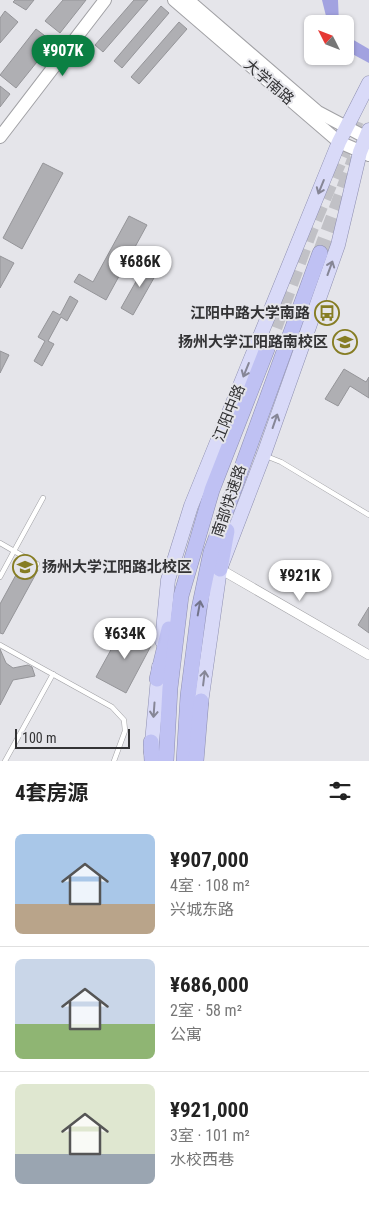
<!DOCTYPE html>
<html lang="zh">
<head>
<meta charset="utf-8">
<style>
  body { margin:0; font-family:"Roboto Condensed","Noto Sans SC",sans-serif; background:#f6f6f6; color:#222; height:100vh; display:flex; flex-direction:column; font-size:19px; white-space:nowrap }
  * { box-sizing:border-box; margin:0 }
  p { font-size:16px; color:#767676 }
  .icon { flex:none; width:28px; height:28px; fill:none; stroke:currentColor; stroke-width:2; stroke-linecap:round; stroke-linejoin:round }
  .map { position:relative; height:761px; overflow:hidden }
  .panel { display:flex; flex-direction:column; background:#fff; flex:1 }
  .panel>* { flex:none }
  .needle { width:32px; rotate:312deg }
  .tools { position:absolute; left:304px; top:15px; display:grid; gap:10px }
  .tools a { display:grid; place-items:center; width:50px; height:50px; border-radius:8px; background:#fff; box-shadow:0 1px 4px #0004; font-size:25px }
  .scale { position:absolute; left:15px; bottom:12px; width:115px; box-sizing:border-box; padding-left:5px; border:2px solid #333335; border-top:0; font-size:14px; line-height:18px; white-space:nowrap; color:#333335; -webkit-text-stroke:4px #e5e5ea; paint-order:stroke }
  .price { position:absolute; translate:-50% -42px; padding:0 11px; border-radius:18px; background:#fff; color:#222; font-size:16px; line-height:32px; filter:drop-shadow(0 1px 2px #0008) }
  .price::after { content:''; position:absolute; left:50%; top:30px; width:15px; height:11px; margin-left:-8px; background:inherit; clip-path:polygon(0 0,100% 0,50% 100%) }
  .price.current { background:#0b8043; color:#fff }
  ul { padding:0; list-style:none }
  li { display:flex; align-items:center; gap:15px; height:125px; padding:0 15px }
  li+li { border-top:1px solid #e0e0e0 }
  li span { display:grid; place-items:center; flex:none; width:140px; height:100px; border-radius:8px; color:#555 }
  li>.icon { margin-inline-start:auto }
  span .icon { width:60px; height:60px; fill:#fffc; stroke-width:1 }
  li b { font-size:21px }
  h2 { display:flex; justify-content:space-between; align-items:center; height:60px; padding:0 15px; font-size:21px }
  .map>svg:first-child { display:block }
</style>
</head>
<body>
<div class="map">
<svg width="369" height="761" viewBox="0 0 369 761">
  <rect width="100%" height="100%" fill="#e5e5ea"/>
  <g fill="#a2a2e0">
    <path d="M 322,0 L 338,0 L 339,24 L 322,24 L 326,16 Z"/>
    <path d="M 345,35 L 369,49 L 369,63 L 345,50 Z"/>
  </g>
  <g fill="#afafb3" stroke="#959599">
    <path d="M 15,0 L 34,0 L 26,10 L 13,2 Z"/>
    <path d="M 63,0 L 86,0 L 60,33 L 45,21 Z"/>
    <path d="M 134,0 L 148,0 L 103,52 L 95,45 Z"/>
    <path d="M 161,6 L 169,13 L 122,68 L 114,61 Z"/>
    <path d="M 5,11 L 18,22 L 0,43 L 0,18 Z"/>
    <path d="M 179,22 L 187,29 L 139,84 L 131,77 Z"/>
    <path d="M 36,29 L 53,42 L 16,88 L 0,75 Z"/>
    <path d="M 0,86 L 10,94 L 0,107 Z"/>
    <path d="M 43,163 L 63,173 L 22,249 L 3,238 Z"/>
    <path d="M 129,216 L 147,225 L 106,300 L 74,282 L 79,274 L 93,282 Z"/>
    <path d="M 0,256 L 14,263 L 0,288 Z"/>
    <path d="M 147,262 L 159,269 L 133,315 L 121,308 Z"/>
    <path d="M 70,296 L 78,301 L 67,321 L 61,317 L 48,341 L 54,344 L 42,366 L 34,361 L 45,341 L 38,337 L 53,311 L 60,315 Z"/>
    <path d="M 0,351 L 9,355 L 0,373 Z"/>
    <path d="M 344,369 L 366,382 L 369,377 L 369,398 L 350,386 L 338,406 L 325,399 Z"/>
    <path d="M 23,562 L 38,570 L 3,634 L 0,633 L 0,604 Z"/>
    <path d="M 369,607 L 369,633 L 358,625 Z"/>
    <path d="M 124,626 L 153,642 L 126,693 L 96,677 Z"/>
    <path d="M 0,649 L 6,663 L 13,668 L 28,665 L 32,667 L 35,676 L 13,680 L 0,705 Z"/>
  </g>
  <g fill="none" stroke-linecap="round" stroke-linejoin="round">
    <g stroke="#c1c1c6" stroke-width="15" stroke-dasharray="15 8" stroke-linecap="butt">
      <path d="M 320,253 L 355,158"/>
      <path d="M 267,349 L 310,231 L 358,117"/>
    </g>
    <defs>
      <g id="lane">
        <path d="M 266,456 L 281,462 L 369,515"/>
        <path d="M 0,543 L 14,551 L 0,577"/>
        <path d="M 37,564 L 14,551 L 43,498"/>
        <path d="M 0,645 L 112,707 L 124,720 L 125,731 L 114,761"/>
        <path d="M 5,761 L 53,674"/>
      </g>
      <path id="street" d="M 220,569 L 369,655"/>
      <g id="secondary">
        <path d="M 174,0 L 339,142 L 369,155"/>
        <path d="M 188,0 L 318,112 L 369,139"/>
        <path d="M 0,137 L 105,0"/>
      </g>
      <g id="primary">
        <path d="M 162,641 L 168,580 L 191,506 L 339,142 L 369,83"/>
        <path d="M 200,710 L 220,569 L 264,454 L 338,245 L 360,152 L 369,130"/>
        <path d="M 151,753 L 159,667"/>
      </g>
      <g id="highway">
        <path d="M 220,569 L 227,531"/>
        <path d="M 157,679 L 169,629"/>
        <path d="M 151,742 L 152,761"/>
        <path d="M 166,761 L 170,688 L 181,596 L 212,490 L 267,349"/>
        <path d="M 184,761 L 188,696 L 199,609 L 211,552 L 320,253"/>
        <path d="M 196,761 L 201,701"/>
      </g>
    </defs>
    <use href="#lane" stroke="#a1a1a5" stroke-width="5.5"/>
    <use href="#street" stroke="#a1a1a5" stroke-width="10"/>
    <use href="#secondary" stroke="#a1a1a5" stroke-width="14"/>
    <use href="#primary" stroke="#8e8fb0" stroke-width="15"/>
    <use href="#highway" stroke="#8e8fb0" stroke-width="16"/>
    <use href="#lane" stroke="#fff" stroke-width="4.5"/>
    <use href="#street" stroke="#fff" stroke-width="9"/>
    <use href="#secondary" stroke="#fff" stroke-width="12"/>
    <use href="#primary" stroke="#d9daf8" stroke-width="14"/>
    <use href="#highway" stroke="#bfc1f3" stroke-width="15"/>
  </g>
  <defs><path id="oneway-shaft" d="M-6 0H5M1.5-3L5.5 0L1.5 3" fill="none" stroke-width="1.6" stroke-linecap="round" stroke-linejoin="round" transform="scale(1.25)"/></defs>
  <g stroke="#868696">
    <use href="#oneway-shaft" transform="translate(321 187) rotate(112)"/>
    <use href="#oneway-shaft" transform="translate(330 268) rotate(-70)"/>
    <use href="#oneway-shaft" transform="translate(246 370) rotate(112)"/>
    <use href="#oneway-shaft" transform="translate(275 421) rotate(-71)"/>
    <use href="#oneway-shaft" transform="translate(204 678) rotate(-83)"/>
    <use href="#oneway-shaft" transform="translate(154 710) rotate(94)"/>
  </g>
  <use stroke="#72738a" href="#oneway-shaft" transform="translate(199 608) rotate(-80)"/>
  <defs>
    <symbol id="bus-ring" viewBox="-11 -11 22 22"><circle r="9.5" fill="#e5e5ea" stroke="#867d23" stroke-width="1.5"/><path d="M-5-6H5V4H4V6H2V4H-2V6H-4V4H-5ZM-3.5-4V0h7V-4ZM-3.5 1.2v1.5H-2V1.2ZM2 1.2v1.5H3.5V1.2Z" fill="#867d23"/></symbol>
    <symbol id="university-ring" viewBox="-11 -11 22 22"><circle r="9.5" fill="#e5e5ea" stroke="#867d23" stroke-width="1.5"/><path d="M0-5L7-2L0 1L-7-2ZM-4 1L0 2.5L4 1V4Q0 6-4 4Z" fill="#867d23"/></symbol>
  </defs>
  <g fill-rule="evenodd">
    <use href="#bus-ring" x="313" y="299" width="28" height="28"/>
    <use href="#university-ring" x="331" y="328" width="28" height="28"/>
    <use href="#university-ring" x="11" y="553" width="28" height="28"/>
  </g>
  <g text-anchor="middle" stroke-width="4" stroke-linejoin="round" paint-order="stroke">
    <g font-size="15" fill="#333335" stroke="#e5e5ea">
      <text transform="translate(269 82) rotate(41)" y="5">大学南路</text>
      <text transform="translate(229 413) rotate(-68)" y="5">江阳中路</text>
      <text transform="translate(229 501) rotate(-71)" y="5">南部快速路</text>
    </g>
    <g font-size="15" font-weight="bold" fill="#333335" stroke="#e5e5ea" text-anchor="end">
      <text x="310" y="318">江阳中路大学南路</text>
      <text x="328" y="347">扬州大学江阳路南校区</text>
      <text x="42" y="572" text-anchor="start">扬州大学江阳路北校区</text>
    </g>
  </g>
</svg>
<div class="tools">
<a><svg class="needle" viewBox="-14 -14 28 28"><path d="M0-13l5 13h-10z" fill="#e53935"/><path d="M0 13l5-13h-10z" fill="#767676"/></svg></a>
</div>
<div class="scale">100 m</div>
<b class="price current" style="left:63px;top:77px">¥907K</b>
<b class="price" style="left:140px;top:288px">¥686K</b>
<b class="price" style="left:300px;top:602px">¥921K</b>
<b class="price" style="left:125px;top:660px">¥634K</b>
</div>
<section class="panel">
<h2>4套房源<svg class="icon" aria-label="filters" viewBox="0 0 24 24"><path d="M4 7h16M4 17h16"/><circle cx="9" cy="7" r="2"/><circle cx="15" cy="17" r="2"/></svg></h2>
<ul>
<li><span style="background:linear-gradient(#a9c7e8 70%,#b9a48a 0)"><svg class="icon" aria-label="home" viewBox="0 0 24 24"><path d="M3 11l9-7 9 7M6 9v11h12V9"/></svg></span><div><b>¥907,000</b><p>4室 · 108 m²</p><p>兴城东路</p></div></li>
<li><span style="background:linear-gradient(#c9d6e8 65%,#8fb573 0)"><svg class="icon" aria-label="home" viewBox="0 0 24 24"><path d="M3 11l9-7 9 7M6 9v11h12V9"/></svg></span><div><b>¥686,000</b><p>2室 · 58 m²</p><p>公寓</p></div></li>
<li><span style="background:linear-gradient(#dfe7d0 70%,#9aa5b1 0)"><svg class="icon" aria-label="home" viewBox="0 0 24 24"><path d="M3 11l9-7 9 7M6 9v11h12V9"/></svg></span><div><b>¥921,000</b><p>3室 · 101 m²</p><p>水校西巷</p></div></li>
</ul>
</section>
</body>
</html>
